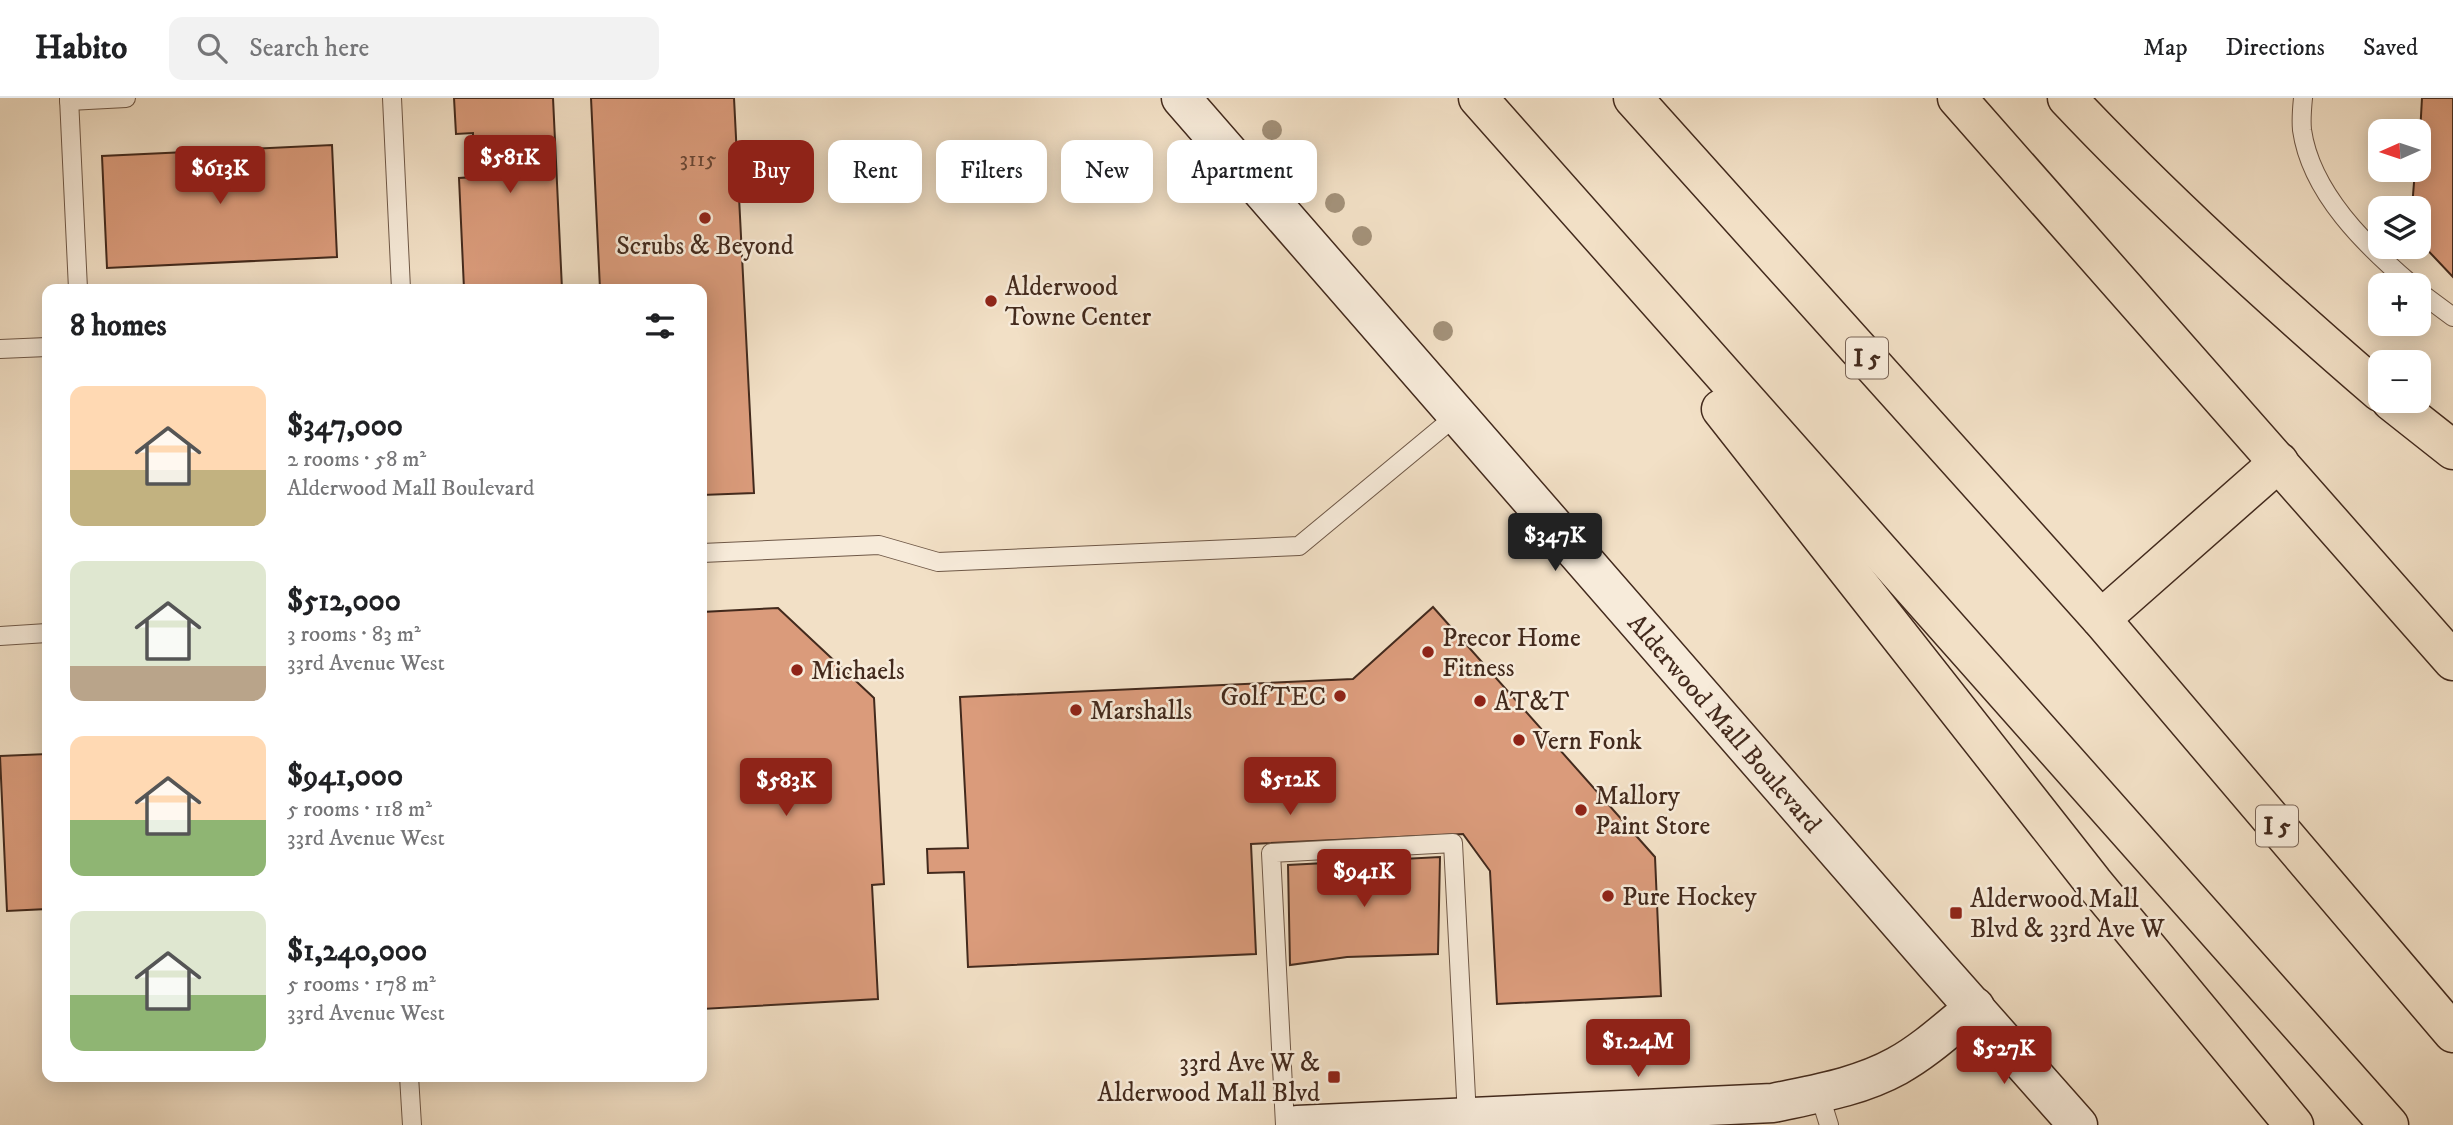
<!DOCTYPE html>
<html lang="en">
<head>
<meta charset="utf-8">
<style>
  body { margin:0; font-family:"IM FELL DW Pica",serif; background:#f2f2f2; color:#202124; height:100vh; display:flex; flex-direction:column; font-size:26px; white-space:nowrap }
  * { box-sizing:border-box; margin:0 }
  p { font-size:23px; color:#757577 }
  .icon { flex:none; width:38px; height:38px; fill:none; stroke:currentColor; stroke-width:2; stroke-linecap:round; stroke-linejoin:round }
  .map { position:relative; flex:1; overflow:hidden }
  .panel { position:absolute; left:42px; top:186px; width:665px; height:798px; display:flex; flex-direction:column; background:#fff; border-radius:14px; box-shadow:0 4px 18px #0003 }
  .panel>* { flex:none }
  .banner { position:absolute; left:728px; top:42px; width:665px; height:63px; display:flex; gap:14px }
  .needle { width:46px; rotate:267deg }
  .tools { position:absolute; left:2368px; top:21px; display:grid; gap:14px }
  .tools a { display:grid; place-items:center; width:63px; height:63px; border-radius:14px; background:#fff; box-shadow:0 4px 18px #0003; font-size:35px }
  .price { position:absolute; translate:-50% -60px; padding:0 16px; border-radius:7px; background:#8f2418; color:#fff; font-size:23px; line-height:46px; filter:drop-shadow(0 2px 4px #0008) }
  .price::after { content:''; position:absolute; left:50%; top:42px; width:21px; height:16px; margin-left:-10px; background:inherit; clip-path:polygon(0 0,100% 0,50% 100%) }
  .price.active { background:#222; color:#fff }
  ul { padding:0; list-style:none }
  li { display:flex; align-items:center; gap:21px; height:175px; padding:0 28px }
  li span { display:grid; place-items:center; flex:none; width:196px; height:140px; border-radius:14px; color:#555 }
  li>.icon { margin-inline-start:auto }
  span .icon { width:84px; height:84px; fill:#fffc; stroke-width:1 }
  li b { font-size:30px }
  h2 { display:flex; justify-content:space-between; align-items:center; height:84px; padding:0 28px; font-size:30px }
  .pill { padding:0 24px; border-radius:14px; background:#fff; box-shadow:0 4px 18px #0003; font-size:24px; line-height:63px }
  .pill.active { background:#8f2418; color:#fff }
  header { display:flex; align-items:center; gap:42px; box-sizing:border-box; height:98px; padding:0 35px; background:#fff; border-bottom:2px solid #e0e0e0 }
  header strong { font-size:33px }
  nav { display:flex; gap:38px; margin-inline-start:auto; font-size:24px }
  .search { width:490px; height:63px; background:#f2f2f2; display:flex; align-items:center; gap:18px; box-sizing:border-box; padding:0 24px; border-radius:14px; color:#757577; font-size:26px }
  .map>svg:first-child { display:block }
</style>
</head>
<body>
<header>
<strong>Habito</strong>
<div class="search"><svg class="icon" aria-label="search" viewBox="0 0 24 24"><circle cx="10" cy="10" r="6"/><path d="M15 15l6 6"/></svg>Search here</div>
<nav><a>Map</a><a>Directions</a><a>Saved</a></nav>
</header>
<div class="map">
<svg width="2453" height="1027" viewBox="0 0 2453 1027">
  <rect width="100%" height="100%" fill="#f2e0c6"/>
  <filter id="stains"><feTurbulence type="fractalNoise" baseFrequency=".00286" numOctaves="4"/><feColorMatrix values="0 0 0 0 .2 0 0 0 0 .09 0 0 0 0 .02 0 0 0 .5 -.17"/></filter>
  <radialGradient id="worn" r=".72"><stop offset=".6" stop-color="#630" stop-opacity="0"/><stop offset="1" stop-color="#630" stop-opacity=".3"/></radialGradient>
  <g fill="#da9b7b" stroke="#432a1d" stroke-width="2">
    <path d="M 454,0 L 553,0 L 562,191 L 464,191 L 459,80 L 474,79 L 473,35 L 456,36 Z"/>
    <path d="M 591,0 L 734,0 L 754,395 L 702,397 L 702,191 L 600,191 Z"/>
    <path d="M 2422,0 L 2453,0 L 2453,179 L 2418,142 L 2418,110 L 2412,110 L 2415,72 L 2418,72 Z"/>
    <path d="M 332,47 L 337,159 L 107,170 L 102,58 Z"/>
    <path d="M 1433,509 L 1655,759 L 1661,898 L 1497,906 L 1490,773 L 1463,736 L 1251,746 L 1256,856 L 968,869 L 964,774 L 928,775 L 927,751 L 968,750 L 960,599 L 1353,581 Z"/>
    <path d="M 778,510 L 874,600 L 884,786 L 872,787 L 878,901 L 702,911 L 702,514 Z"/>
    <path d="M 47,656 L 47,811 L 7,813 L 0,658 Z"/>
    <path d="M 1440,759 L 1438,856 L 1347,859 L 1290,867 L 1288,767 Z"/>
  </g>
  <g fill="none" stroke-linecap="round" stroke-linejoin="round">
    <defs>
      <g id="lane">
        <path d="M 69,0 L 78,191"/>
        <path d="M 392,0 L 401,191"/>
        <path d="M 2303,0 C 2302,10 2301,22 2302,32 C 2311,95 2366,148 2412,187"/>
        <path d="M 69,3 L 126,0"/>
        <path d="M 2418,193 L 2453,219"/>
        <path d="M 0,251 L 47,249"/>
        <path d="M 702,455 L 879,447 L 938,464 L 1299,448 L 1457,317"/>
        <path d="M 0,538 L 47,535"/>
        <path d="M 409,978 L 412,1027"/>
        <path d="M 1819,995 L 1829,1027"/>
        <path d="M 1285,1027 L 1271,755 L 1453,745 L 1467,1019"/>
      </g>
      <g id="secondary">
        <path d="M 1181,0 L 1938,869 L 2078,1027"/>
        <path d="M 1297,1027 L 1773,1005 C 1815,996 1859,989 1897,968 C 1926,952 1950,929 1975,909"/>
      </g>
      <g id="highway">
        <path d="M 1478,0 L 2389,1027"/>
        <path d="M 1633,0 L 2101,521 L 2453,935"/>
        <path d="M 1957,0 L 2453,563"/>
        <path d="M 2067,0 C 2165,104 2272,201 2380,294"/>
        <path d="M 2391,303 L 2453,352"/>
        <path d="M 1721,311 L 2093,784 L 2294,1027"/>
        <path d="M 2101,521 L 2279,364"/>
      </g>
    </defs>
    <use href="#lane" stroke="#6f5847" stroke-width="20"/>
    <use href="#secondary" stroke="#432a1d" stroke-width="41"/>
    <use href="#highway" stroke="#432a1d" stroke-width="41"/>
    <use href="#lane" stroke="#f7ebda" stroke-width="18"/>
    <use href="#secondary" stroke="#f7ebda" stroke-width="38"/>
    <use href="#highway" stroke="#f2e0c6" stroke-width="38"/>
  </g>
  <g fill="#a39179">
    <circle cx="1272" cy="32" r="10"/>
    <circle cx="1304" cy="67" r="10"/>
    <circle cx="1335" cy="105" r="10"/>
    <circle cx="1362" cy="138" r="10"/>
    <circle cx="1443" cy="233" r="10"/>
  </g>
  <g fill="#8f2418" stroke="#f7ebda" stroke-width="2.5">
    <circle cx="705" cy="120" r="7"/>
    <circle cx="991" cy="203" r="7"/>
    <circle cx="1428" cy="554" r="7"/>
    <circle cx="797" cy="572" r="7"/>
    <circle cx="1340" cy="598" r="7"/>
    <circle cx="1480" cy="603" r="7"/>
    <circle cx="1076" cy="612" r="7"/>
    <circle cx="1519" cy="642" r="7"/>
    <circle cx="1581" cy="712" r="7"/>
    <circle cx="1608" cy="798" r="7"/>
    <rect x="1949" y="808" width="14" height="14" rx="3.5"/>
    <rect x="1327" y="972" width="14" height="14" rx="3.5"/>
  </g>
  <g text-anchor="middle" stroke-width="5" stroke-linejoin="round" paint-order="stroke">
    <g font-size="23" fill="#694634">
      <text x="698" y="68">3115</text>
    </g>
    <g fill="#f7ebda" stroke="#796456" stroke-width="2">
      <rect x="1846" y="239.5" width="42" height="41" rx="5"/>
      <rect x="2256" y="707.5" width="42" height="41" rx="5"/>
    </g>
    <g font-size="24" font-weight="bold" fill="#432a1d">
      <text x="1867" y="268">I 5</text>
      <text x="2277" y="736">I 5</text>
    </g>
    <g font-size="26" fill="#432a1d" stroke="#f7ebda" text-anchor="start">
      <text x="705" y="156" text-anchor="middle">Scrubs &amp; Beyond</text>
      <text x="1005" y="197">Alderwood<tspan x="1005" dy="30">Towne Center</tspan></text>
      <text x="1442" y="548">Precor Home<tspan x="1442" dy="30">Fitness</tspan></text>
      <text x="811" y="581">Michaels</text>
      <text x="1326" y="607" text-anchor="end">GolfTEC</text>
      <text x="1494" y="612">AT&amp;T</text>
      <text x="1090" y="621">Marshalls</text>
      <text x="1533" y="651">Vern Fonk</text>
      <text x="1595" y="706">Mallory<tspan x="1595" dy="30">Paint Store</tspan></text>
      <text x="1622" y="807">Pure Hockey</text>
      <text x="1970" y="809">Alderwood Mall<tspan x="1970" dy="30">Blvd &amp; 33rd Ave W</tspan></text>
      <text x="1320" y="973" text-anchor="end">33rd Ave W &amp;<tspan x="1320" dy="30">Alderwood Mall Blvd</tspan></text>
    </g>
    <g font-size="26" fill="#432a1d" stroke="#f7ebda">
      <text transform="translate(1725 625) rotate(49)" y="9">Alderwood Mall Boulevard</text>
    </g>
  </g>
  <rect width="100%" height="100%" filter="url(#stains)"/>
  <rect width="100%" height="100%" fill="url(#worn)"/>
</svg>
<div class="tools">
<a><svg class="needle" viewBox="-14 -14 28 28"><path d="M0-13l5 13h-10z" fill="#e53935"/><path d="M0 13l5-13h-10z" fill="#757577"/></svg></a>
<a><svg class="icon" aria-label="layers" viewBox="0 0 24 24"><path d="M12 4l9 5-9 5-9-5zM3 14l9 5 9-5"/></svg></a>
<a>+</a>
<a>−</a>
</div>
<b class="price" style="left:510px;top:97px">$581K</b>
<b class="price" style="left:220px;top:108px">$613K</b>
<b class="price active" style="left:1555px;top:475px">$347K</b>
<b class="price" style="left:1290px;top:719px">$512K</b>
<b class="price" style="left:786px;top:720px">$583K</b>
<b class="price" style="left:1364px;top:811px">$941K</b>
<b class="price" style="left:1638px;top:981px">$1.24M</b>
<b class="price" style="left:2004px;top:988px">$527K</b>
<div class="banner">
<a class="pill active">Buy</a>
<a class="pill">Rent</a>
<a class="pill">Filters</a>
<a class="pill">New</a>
<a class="pill">Apartment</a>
</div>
<section class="panel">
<h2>8 homes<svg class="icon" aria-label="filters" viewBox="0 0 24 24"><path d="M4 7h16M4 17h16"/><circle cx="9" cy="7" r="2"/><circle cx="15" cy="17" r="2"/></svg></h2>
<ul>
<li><span style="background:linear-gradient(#ffd9b3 60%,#c2b280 0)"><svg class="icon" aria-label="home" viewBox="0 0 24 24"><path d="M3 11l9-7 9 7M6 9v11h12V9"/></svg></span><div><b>$347,000</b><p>2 rooms · 58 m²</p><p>Alderwood Mall Boulevard</p></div></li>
<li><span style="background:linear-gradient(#dfe7d0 75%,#b9a48a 0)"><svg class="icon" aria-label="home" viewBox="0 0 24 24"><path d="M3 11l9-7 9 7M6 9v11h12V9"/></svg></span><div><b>$512,000</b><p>3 rooms · 83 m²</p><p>33rd Avenue West</p></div></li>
<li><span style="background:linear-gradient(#ffd9b3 60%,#8fb573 0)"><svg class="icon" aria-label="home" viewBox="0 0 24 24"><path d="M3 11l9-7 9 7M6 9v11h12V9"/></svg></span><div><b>$941,000</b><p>5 rooms · 118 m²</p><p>33rd Avenue West</p></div></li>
<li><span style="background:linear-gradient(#dfe7d0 60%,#8fb573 0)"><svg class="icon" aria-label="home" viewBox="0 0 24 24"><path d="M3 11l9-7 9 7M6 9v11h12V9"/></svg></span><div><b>$1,240,000</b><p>5 rooms · 178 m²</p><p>33rd Avenue West</p></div></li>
</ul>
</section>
</div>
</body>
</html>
